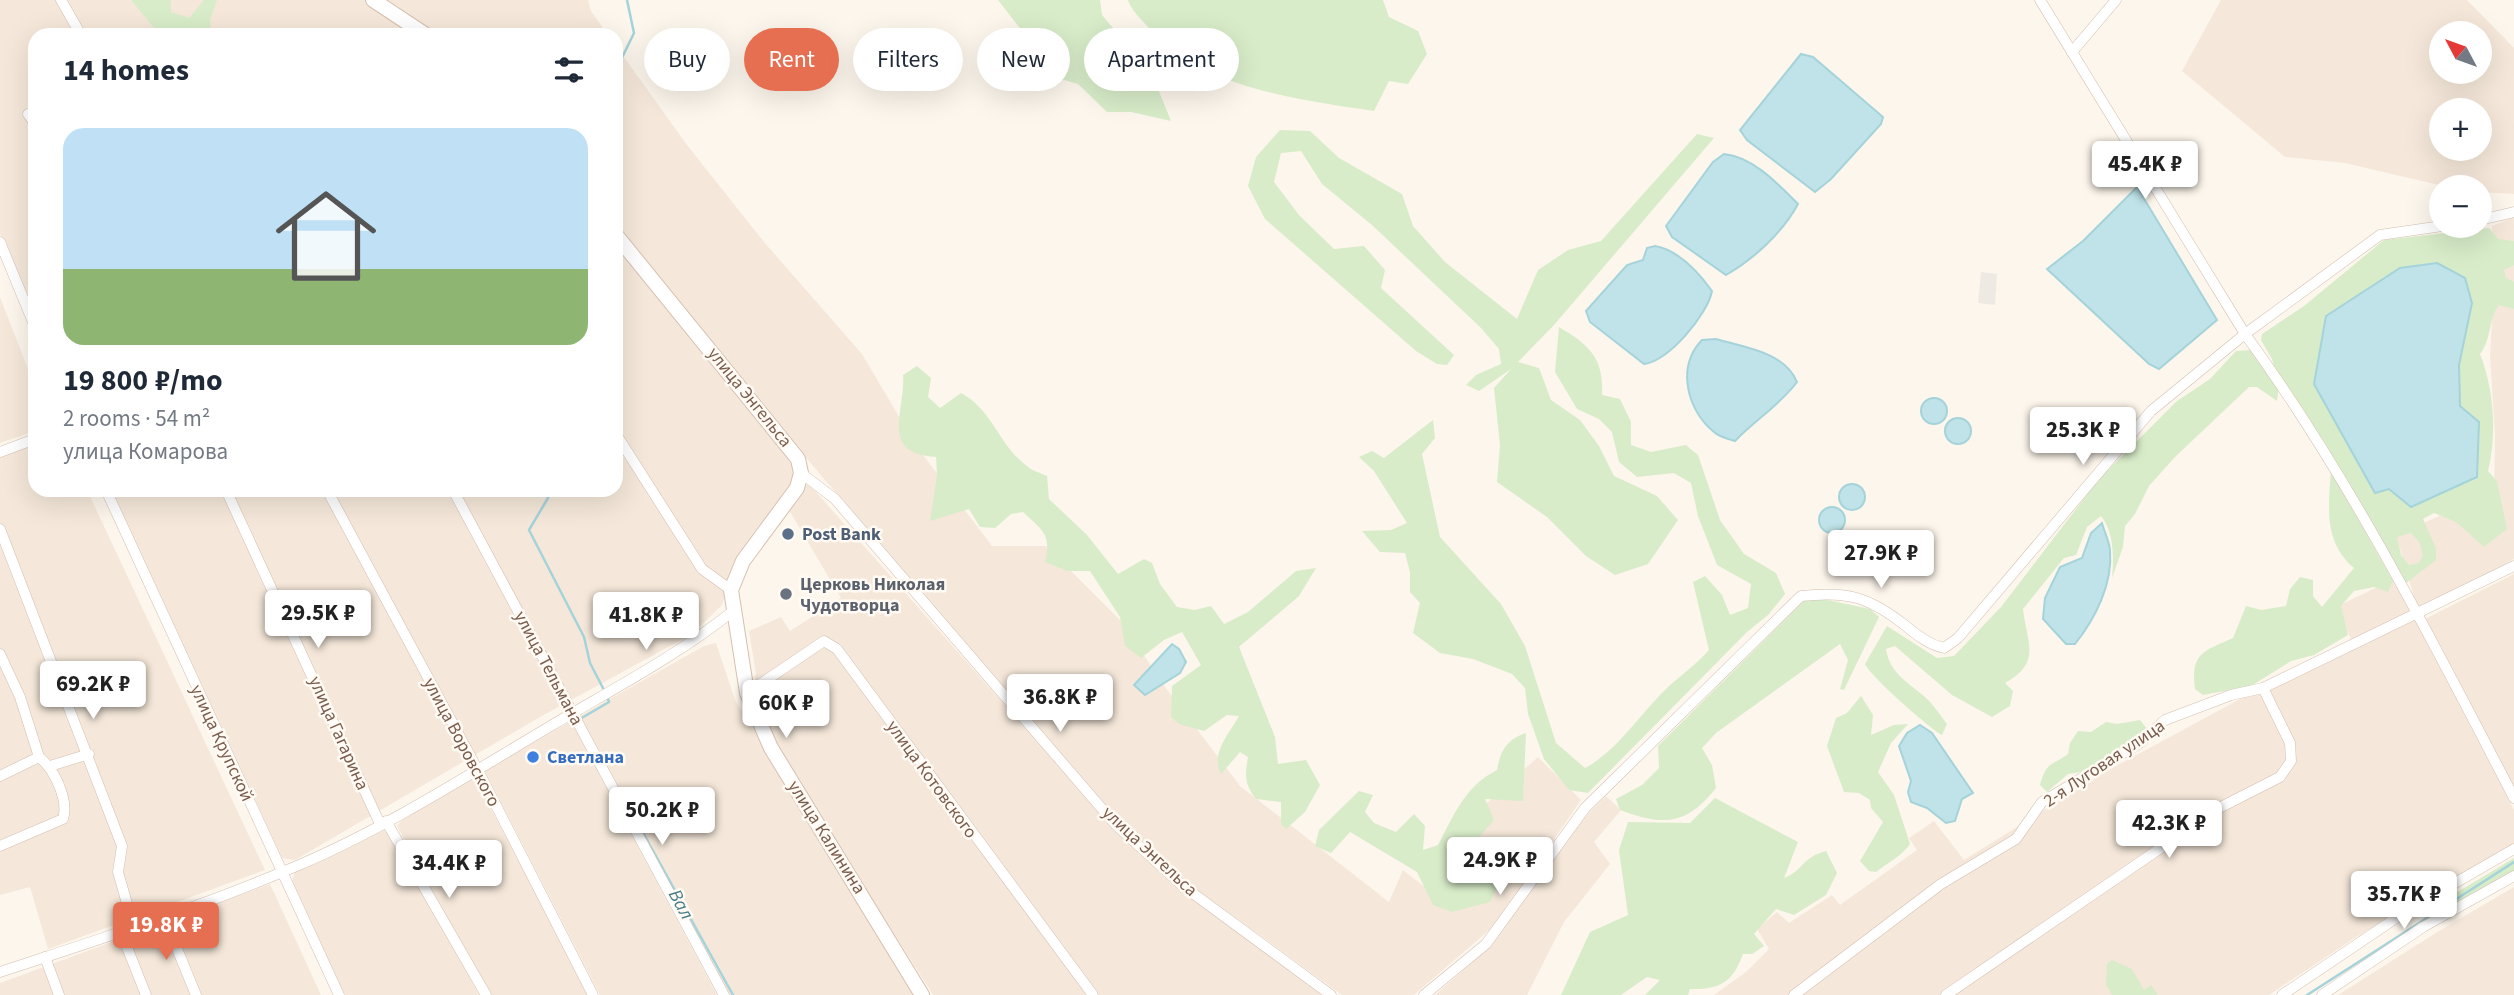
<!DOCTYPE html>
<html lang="en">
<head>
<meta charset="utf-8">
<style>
  body { margin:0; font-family:"Source Sans 3",sans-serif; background:#f2f2f3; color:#1f2937; height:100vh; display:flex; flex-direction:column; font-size:26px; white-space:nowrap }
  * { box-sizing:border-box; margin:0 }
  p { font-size:23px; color:#747a83 }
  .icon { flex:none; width:38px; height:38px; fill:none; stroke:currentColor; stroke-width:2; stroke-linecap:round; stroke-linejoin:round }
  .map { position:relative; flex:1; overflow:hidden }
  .drawer { position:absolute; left:28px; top:28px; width:595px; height:469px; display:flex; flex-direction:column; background:#fff; border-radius:21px; box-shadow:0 7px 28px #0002 }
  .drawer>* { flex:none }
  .hud { position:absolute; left:644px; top:28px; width:665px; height:63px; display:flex; gap:14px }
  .needle { width:46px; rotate:311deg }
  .tools { position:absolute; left:2429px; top:21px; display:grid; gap:14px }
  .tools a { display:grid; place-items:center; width:63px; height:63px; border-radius:50%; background:#fff; box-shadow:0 7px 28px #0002; font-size:35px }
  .price { position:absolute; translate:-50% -60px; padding:0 16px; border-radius:7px; background:#fff; color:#222; font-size:23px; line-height:46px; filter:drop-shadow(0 2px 4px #0008) }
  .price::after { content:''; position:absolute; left:50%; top:42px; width:21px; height:16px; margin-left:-10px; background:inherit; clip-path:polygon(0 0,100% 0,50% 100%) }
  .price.selected { background:#e76f51; color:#fff }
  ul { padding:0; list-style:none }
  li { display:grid; align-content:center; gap:14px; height:371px; padding:0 35px }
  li+li { border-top:2px solid #e0e1e3 }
  li span { display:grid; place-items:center; height:217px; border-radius:21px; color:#555 }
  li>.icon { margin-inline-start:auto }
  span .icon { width:126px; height:126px; fill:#fffc; stroke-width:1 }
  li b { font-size:30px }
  h2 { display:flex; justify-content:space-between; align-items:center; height:84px; padding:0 35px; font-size:30px }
  .pill { padding:0 24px; border-radius:32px; background:#fff; box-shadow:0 7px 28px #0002; font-size:24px; line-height:63px }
  .pill.selected { background:#e76f51; color:#fff }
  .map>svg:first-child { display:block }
</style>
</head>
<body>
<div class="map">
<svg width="2514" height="995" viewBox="0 0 2514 995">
  <rect width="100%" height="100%" fill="#fdf6ec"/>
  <g fill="#f5e8da" fill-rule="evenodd">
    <path d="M 0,0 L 364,0 L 416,35 L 35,35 L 35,316 L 0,234 Z"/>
    <path d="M 382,0 L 588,0 L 591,11 L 608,35 L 435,35 Z"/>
    <path d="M 2221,0 L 2467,0 L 2514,48 L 2514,194 L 2480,192 L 2480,187 L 2447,187 L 2345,163 L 2285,157 L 2182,71 ZM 2441,33 L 2480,33 L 2480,72 L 2441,72 ZM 2441,110 L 2480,110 L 2480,149 L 2441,149 Z"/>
    <path d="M 616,46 L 687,145 L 764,242 L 862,354 L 917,447 L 992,546 L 1046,546 L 1123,623 L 1162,683 L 1240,786 L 1389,902 L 1403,870 L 1431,892 L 1458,829 L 1538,757 L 1581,800 L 1495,925 L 1414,995 L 1342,995 L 1199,891 L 1126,830 L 819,473 L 616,230 Z"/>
    <path d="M 2514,217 L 2514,559 L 2458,590 L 2417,607 L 2396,535 L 2494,492 L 2495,436 L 2490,355 L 2494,284 L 2492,226 Z"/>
    <path d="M 616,245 L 786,448 L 795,469 L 795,483 L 731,576 L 722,605 L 692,634 L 540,717 L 295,860 L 282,858 L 112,490 L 616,490 Z"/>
    <path d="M 0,297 L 35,387 L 35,431 L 0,443 Z"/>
    <path d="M 35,442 L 35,490 L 87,490 L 265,870 L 48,949 L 30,887 L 0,895 L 0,454 Z"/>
    <path d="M 808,483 L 1122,837 L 1186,895 L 1288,966 L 1323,995 L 933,995 L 777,750 L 751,696 L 756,674 L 749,631 L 781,617 L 790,631 L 841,598 L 789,510 Z"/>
    <path d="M 2514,574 L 2514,793 L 2423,620 Z"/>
    <path d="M 2394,579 L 2514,810 L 2514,845 L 2353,939 L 2269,995 L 1714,995 L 1746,972 L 1769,949 L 1757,929 L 1777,912 L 1789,923 L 1832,895 L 1840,905 L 1917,850 L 1909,838 L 1934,821 L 1964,860 L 2107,771 L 2351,639 L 2336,607 Z"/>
    <path d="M 716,643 L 735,700 L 919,995 L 728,995 L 580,716 L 704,646 Z"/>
    <path d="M 571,721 L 717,995 L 600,995 L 485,771 Z"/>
    <path d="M 474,777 L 590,995 L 490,995 L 397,826 L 405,816 Z"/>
    <path d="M 1606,796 L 1621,810 L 1594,842 L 1610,864 L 1564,922 L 1527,995 L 1435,995 L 1492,945 L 1586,816 Z"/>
    <path d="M 379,829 L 388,831 L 479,995 L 345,995 L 292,881 L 295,871 Z"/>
    <path d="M 270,884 L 321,995 L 0,995 L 0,983 Z"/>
    <path d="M 2514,887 L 2514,995 L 2338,995 L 2439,931 Z"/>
  </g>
  <path fill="#efe9e4" d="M 1981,272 L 1997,274 L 1995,305 L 1978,303 Z"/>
  <g fill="#d8ecc9" fill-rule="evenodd">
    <path d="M 131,0 L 171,0 L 171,12 L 189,18 L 204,0 L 217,0 L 210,20 L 211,35 L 160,35 Z"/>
    <path d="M 998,0 L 1100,0 L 1102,15 L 1152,74 L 1171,121 L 1131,112 L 1107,112 L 1078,84 L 1025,69 L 1030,41 Z"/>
    <path d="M 1128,0 L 1383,0 L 1389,17 L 1418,31 L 1427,54 L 1408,84 L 1389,81 L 1374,111 C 1296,99 1202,89 1147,26 C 1140,18 1131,10 1128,0 Z"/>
    <path d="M 1280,130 L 1310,131 L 1339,158 L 1402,194 L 1413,226 L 1445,262 L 1517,319 L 1538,270 L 1568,250 L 1601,241 L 1697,134 L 1714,138 L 1554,325 L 1518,362 L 1539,368 L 1551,400 L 1580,420 L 1599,446 L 1614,476 L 1657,496 L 1678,520 L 1648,564 L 1615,575 L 1586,556 L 1547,517 L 1497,482 L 1500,445 L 1494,388 L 1511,369 L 1479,391 L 1466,385 L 1476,375 L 1501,364 L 1499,349 L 1481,328 L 1372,225 L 1322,184 L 1301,151 L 1281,153 L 1274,182 L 1299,215 L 1334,249 L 1364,246 L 1385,270 L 1381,288 L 1454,355 L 1447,365 L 1437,364 L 1416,351 L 1265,219 L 1248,186 L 1256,157 Z"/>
    <path d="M 2489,228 L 2498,239 L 2514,241 L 2514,265 L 2504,270 L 2506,278 L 2514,282 L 2514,309 L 2499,305 C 2488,319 2492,339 2480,354 C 2494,389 2497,435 2488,471 L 2497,481 L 2507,529 L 2484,547 L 2456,522 L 2434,513 L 2423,519 L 2436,548 L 2436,560 L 2405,584 L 2326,445 L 2276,373 L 2272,359 L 2261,340 L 2262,334 L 2304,306 L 2384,240 ZM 2472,303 L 2459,365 L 2460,406 L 2479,422 L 2411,507 L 2389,489 ZM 2411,533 L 2419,542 L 2423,555 L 2419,563 L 2409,565 L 2401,555 L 2397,537 Z"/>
    <path d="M 1559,327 C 1590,345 1604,359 1602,395 L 1620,399 L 1631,422 L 1631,445 L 1651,452 L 1686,445 L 1698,455 L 1720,520 L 1744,554 L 1776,573 L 1785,594 L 1768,615 L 1747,632 L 1588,793 L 1569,790 L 1544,759 L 1528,714 L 1525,688 L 1512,674 L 1473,659 L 1440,653 L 1413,633 L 1420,603 L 1410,592 L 1410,572 L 1405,553 L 1380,552 L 1362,531 L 1391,530 L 1407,523 L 1374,471 L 1359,457 L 1372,451 L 1384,458 L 1433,420 L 1435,438 L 1422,454 L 1440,537 L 1501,604 L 1525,646 L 1556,743 L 1585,768 C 1615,752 1636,720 1660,695 C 1675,679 1694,667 1709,650 L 1693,582 L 1705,576 L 1722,595 L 1730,615 L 1748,608 L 1751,584 L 1717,565 L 1698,516 L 1691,483 L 1674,473 L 1637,477 L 1619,462 L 1612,432 L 1599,419 L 1577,409 L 1555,372 Z"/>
    <path d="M 2251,350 L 2279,386 L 2277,401 L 2257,387 L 2249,387 L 2175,457 L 2149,486 L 2135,514 L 2125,526 L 2123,547 L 2112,578 C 2114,559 2114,532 2101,516 L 2087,527 L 2076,555 L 2064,558 L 2023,609 C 2027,644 2042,662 2005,683 L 2013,691 L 2010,706 L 1992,717 L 1952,695 L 1895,646 L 1886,649 C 1890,674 1908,682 1925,697 C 1934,705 1940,715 1947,724 L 1942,735 C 1928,727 1870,676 1865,664 L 1887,626 L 1937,658 L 1954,656 L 2001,607 L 2099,479 L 2177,401 L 2210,379 L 2236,351 Z"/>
    <path d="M 917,366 L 931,378 L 928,397 L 940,408 L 961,393 C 993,410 999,446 1027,466 C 1032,471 1041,473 1047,476 L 1049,499 L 1087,535 L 1118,574 L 1144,559 L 1152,563 L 1160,584 L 1177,607 L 1195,610 L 1211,606 L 1224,624 L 1248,612 L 1296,571 L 1316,568 L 1299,596 L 1239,647 L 1275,737 L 1278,764 L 1306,760 L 1320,785 L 1305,812 L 1286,829 L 1281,824 L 1281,802 L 1256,799 C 1244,784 1245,775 1248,757 L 1240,752 L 1221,774 C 1210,753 1230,733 1239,716 L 1227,715 L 1204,731 L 1179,724 L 1171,717 L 1172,686 L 1201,665 L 1182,632 L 1164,640 L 1141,658 L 1125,646 L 1120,617 L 1090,571 L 1067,571 L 1045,562 C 1052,534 1042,530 1023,512 L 1011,514 L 995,528 L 980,527 L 969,509 L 930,521 L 937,475 L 936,457 C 878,454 906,411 903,375 Z"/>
    <path d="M 2331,471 L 2393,581 L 2388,592 L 2374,587 L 2354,591 L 2341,606 L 2348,635 L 2314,655 L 2291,661 L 2251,686 L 2203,695 L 2195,689 C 2190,652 2205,651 2233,638 L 2246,606 L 2261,610 L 2286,606 L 2290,589 L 2300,577 L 2313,580 L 2313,596 L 2322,607 L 2354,568 C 2324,543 2328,507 2331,471 Z"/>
    <path d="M 1809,596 L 1870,609 L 1879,617 L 1844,690 L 1840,689 L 1848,660 L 1840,644 L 1716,733 L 1702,748 L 1712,765 L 1716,788 C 1686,826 1663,826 1620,810 L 1616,799 L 1642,785 L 1659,768 L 1658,746 L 1664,740 Z"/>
    <path d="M 1861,696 L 1873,715 L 1871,735 L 1894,725 L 1908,724 L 1891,743 L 1878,772 L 1894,795 L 1910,844 C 1901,857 1888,862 1876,872 L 1869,871 L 1860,861 L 1883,822 L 1871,808 L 1870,800 L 1859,793 L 1844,792 L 1827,746 L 1836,718 L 1847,713 Z"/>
    <path d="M 2140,720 L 2147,729 L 2136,741 L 2095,770 L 2068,774 L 2047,792 L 2040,785 C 2047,761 2050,767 2068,754 L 2070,743 L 2078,731 L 2091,732 L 2106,722 L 2117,724 Z"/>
    <path d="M 1526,733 L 1523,801 L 1485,799 L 1494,820 L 1471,846 L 1490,851 L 1502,876 L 1490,902 L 1452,912 L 1433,905 L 1417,872 L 1350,832 L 1331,853 L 1315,846 L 1319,830 L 1359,791 L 1373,795 L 1365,812 L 1374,823 L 1396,832 L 1414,814 L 1425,826 L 1423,850 L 1438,845 C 1454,815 1465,786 1497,770 C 1500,751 1507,739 1526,733 Z"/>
    <path d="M 1715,798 L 1798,842 L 1784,878 C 1802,872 1802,857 1826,851 L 1837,873 L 1826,895 L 1794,915 L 1776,909 L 1754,934 L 1764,946 L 1752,954 L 1743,954 C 1733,982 1720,990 1690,989 L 1688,995 L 1645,995 L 1660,980 L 1647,977 L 1621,995 L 1561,995 L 1590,932 L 1628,915 L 1619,850 L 1628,822 L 1690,823 Z"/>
    <path d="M 2514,858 L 2514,874 L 2455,904 L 2451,896 Z"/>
    <path d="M 2112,960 L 2132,969 L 2144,990 L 2151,985 L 2158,995 L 2112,995 L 2106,985 L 2107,964 Z"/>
  </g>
  <g fill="#bfe3e8" stroke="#a5d3da" stroke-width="2">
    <path d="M 1801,54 L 1813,57 L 1883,117 L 1881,124 L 1831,179 L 1815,192 L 1747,140 L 1740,130 Z"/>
    <path d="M 1724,154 C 1753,157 1777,183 1798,204 C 1783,232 1754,259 1726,275 L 1672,237 L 1666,226 L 1713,162 Z"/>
    <path d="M 2137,187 L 2217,320 L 2159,369 L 2149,364 L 2047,269 L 2083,241 Z"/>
    <path d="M 1655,246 C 1678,250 1699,273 1712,291 C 1708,314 1668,362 1644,364 L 1590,322 L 1586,311 L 1627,265 L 1643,260 L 1647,248 Z"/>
    <path d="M 2437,263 L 2465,278 L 2472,303 L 2459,365 L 2460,406 L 2479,422 L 2477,477 L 2411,507 L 2389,489 L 2375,493 L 2314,384 L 2326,316 L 2400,268 Z"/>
    <path d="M 1716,339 C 1743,347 1785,352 1797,382 C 1780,405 1755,420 1735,441 C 1728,439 1719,437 1714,432 C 1687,410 1676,367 1702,340 Z"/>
    <circle cx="1934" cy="411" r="13"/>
    <circle cx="1958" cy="431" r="13"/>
    <circle cx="1852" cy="497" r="13"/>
    <circle cx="1832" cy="520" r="13"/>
    <path d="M 2102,523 C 2104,531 2109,541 2110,550 C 2113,584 2095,619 2075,644 L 2066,644 L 2043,619 L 2045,598 L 2060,567 L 2082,558 L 2091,533 Z"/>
    <path d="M 1172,644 L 1179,649 L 1186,662 L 1180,673 L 1145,695 L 1134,685 Z"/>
    <path d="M 1920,725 L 1932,733 L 1973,793 L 1962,799 L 1955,821 L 1946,823 L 1927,808 L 1911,802 L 1908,792 L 1911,781 L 1899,746 L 1907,733 Z"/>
  </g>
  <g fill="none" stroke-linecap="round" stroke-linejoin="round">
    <g stroke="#a5d3da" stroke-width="2.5">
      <path d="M 616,70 L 634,33 L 627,0"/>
      <path d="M 545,490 L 548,498 L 529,530 L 584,637 L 590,663 L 604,690"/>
      <path d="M 580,719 L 609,702 L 607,696"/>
      <path d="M 626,802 L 733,995"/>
      <path d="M 2307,995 L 2514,862"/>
    </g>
    <defs>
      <g id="street">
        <path d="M 61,0 L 81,35"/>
        <path d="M 2040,0 L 2245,334 C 2350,478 2432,640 2514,798"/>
        <path d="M 2072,52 L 2116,0"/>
        <path d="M 28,114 L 35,124"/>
        <path d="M 2480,220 L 2514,212"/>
        <path d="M 0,242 L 35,327"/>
        <path d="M 616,434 L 702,569 L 731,590"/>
        <path d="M 0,452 L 35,439"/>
        <path d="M 801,473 L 835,499 L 1116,825 L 1183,886 L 1331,995"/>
        <path d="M 106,490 L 339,995"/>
        <path d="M 226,490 L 380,824"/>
        <path d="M 327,490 L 481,776 L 593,995"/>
        <path d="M 453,490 L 724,995"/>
        <path d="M 0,529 L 122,846 L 118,872 L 134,928"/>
        <path d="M 0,654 L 20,697 L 39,757"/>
        <path d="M 747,693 L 824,641 L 837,649 L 1093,995"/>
        <path d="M 50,766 L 89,754"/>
        <path d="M 0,776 L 39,757"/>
        <path d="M 386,821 L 486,995"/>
        <path d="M 0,846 L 63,819 C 69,799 54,769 39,757"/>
        <path d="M 164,917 L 196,995"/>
        <path d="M 121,932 L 146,995"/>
        <path d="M 45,957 L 59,995"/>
        <path d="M 0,972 C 100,939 202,907 299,865 C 388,827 471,773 554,724 C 615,688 678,655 733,611"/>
        <path d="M 1424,995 L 1486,944 L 1585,808 L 1801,596 C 1845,591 1867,596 1902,623 C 1916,634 1927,644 1944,648 L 1958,638 L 2151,411 L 2245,334 L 2380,235 L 2442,226"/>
        <path d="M 1794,995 L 1941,884 L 2016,839 L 2042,802 L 2140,743 L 2165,720 L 2231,695 L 2263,688 L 2514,566"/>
        <path d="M 1946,995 L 2219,808 L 2280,777 L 2291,761 L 2290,743 L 2263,688"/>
        <path d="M 2282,995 L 2405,912 L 2514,849"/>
        <path d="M 2322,995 L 2423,927 L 2514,876"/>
      </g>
      <g id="secondary">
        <path d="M 373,0 L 426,35"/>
        <path d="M 616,235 L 798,459 L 801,473 L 797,488 L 743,561 L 731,590 L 747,693 L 771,748 L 922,995"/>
      </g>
    </defs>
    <use href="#street" stroke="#d1beb0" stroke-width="11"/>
    <use href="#secondary" stroke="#d6c0b0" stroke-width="16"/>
    <use href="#street" stroke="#fff" stroke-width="10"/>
    <use href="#secondary" stroke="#fff" stroke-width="14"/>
  </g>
  <circle fill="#5c6f8a" stroke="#fffaf3" stroke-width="2.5" cx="788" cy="534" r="7"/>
  <circle fill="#6b7280" stroke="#fffaf3" stroke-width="2.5" cx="786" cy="594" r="7"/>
  <circle fill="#3f7fe0" stroke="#fffaf3" stroke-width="2.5" cx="533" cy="757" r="7"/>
  <g text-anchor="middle" stroke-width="5" stroke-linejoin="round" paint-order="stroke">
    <g font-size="18" fill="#7a5c4d" stroke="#fffaf3">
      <text transform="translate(750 397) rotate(51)" y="6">улица Энгельса</text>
      <text transform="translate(549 668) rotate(62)" y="6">улица Тельмана</text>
      <text transform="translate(339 733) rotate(66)" y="6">улица Гагарина</text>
      <text transform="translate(462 742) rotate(62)" y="6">улица Воровского</text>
      <text transform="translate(222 743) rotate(65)" y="6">улица Крупской</text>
      <text transform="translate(2104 763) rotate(-34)" y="6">2-я Луговая улица</text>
      <text transform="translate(932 779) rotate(54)" y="6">улица Котовского</text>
      <text transform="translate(827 837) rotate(58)" y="6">улица Калинина</text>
      <text transform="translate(1150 851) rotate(43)" y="6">улица Энгельса</text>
    </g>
    <g font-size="18" font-weight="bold" fill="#4e5e75" stroke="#fffaf3" text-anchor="start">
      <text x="802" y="540">Post Bank</text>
    </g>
    <g font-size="18" font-weight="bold" fill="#5b616d" stroke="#fffaf3" text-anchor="start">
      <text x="800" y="590">Церковь Николая<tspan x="800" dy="21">Чудотворца</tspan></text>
    </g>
    <g font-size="18" font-weight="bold" fill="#366cbe" stroke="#fffaf3" text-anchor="start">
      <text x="547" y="763">Светлана</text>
    </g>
    <g font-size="19" font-style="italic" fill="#437c86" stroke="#fffaf3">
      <text transform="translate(682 904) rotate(61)" y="7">Вал</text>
    </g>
  </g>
</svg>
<div class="tools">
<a><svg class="needle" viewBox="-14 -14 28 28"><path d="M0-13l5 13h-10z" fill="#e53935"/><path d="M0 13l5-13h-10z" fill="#747a83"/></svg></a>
<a>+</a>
<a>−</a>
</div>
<b class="price" style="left:2145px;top:201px">45.4K ₽</b>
<b class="price" style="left:2083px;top:467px">25.3K ₽</b>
<b class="price" style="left:1881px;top:590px">27.9K ₽</b>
<b class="price" style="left:318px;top:650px">29.5K ₽</b>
<b class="price" style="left:646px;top:652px">41.8K ₽</b>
<b class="price" style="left:93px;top:721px">69.2K ₽</b>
<b class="price" style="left:1060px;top:734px">36.8K ₽</b>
<b class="price" style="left:786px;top:740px">60K ₽</b>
<b class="price" style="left:662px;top:847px">50.2K ₽</b>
<b class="price" style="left:2169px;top:860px">42.3K ₽</b>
<b class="price" style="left:1500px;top:897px">24.9K ₽</b>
<b class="price" style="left:449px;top:900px">34.4K ₽</b>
<b class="price" style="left:2404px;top:931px">35.7K ₽</b>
<b class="price selected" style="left:166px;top:962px">19.8K ₽</b>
<div class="hud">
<a class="pill">Buy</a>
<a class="pill selected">Rent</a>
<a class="pill">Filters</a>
<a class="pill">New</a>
<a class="pill">Apartment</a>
</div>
<section class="drawer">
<h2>14 homes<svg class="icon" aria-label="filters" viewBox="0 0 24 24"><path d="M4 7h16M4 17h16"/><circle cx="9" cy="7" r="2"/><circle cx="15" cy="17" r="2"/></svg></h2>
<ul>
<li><span style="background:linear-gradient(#bfe0f5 65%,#8fb573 0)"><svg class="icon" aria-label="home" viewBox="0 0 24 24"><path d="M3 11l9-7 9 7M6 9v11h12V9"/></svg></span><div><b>19 800 ₽/mo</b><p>2 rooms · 54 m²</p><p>улица Комарова</p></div></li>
</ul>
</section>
</div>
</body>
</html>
